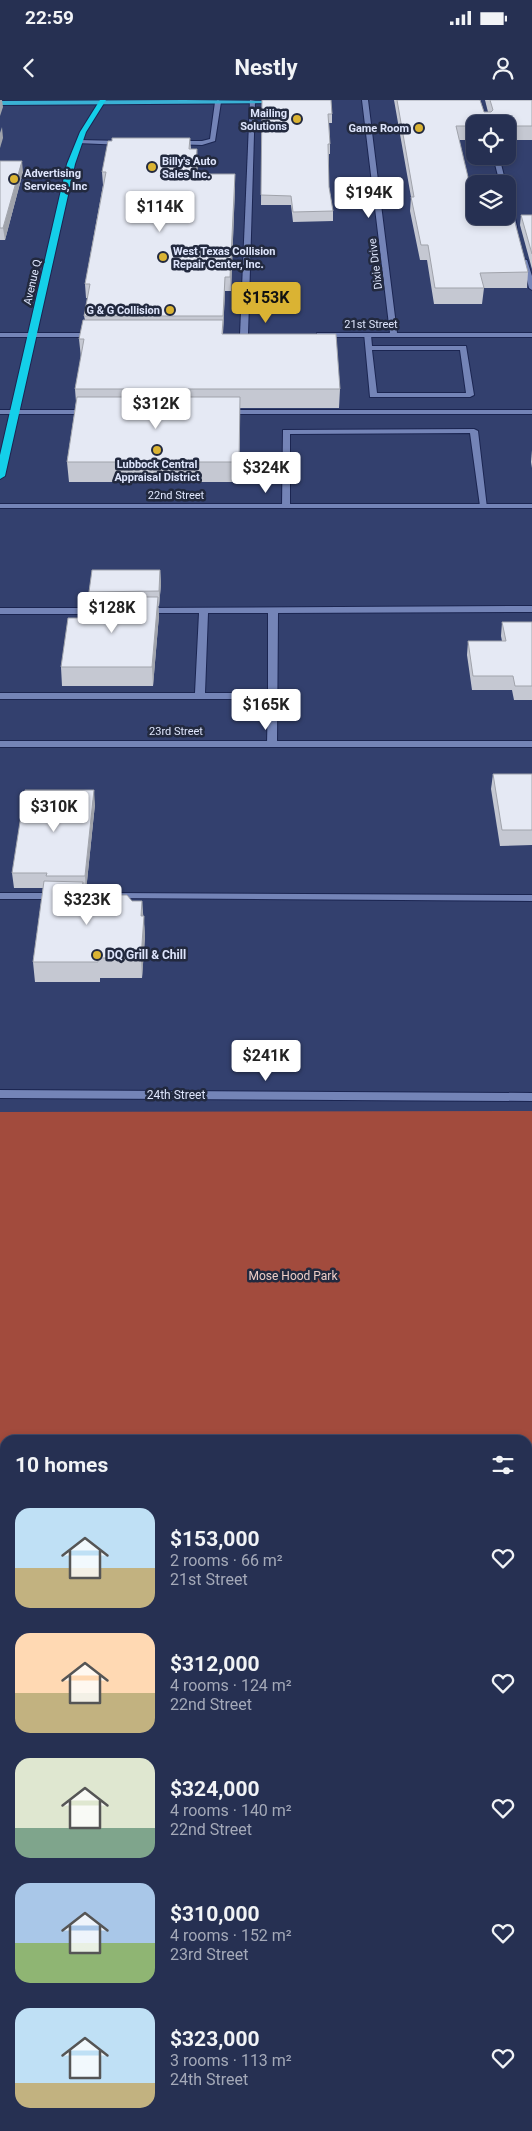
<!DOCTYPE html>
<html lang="en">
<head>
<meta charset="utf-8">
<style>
  body { margin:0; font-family:Roboto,sans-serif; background:#323c5c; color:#f1f3f6; height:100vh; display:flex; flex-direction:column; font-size:19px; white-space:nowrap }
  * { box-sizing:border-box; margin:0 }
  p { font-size:16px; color:#a4a9b8 }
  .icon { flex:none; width:28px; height:28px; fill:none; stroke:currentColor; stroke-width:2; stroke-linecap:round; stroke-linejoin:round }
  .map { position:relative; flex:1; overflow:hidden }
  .drawer { position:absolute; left:0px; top:1335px; width:532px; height:696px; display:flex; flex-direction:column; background:#263052; border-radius:15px 15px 0 0; box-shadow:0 2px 8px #0003,0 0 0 1px #424b69 }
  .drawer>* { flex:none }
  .tools { position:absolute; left:466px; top:15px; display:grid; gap:10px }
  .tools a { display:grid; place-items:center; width:50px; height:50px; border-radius:10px; background:#263052; box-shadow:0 2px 8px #0003,0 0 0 1px #424b69; font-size:25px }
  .price { position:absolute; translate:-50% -42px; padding:0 11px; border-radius:5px; background:#fff; color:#222; font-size:16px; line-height:32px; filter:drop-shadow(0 1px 2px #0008) }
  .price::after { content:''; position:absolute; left:50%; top:30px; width:15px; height:11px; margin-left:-8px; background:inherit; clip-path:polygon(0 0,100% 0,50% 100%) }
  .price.current { background:#dab333; color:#111 }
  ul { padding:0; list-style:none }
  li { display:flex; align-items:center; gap:15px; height:125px; padding:0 15px }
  li span { display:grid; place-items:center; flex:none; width:140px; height:100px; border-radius:15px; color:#555 }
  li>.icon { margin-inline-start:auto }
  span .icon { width:60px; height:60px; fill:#fffc; stroke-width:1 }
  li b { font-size:21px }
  h2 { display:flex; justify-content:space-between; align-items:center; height:60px; padding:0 15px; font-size:21px }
  .status { display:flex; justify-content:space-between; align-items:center; height:35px; padding:0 25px; background:#263052; direction:ltr }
  .status svg { height:14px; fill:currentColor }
  header { display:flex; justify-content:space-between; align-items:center; height:65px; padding:0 15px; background:#263052; font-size:22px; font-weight:700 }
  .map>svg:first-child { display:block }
</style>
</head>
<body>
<div class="status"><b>22:59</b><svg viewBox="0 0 49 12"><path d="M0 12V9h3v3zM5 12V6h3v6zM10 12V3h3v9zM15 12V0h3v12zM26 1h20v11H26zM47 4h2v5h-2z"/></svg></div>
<header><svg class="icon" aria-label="back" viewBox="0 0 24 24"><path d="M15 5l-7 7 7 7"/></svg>Nestly<svg class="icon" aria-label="person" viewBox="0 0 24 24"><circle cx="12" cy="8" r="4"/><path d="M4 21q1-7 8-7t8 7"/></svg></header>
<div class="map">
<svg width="532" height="2031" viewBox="0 0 532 2031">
  <rect width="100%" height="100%" fill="#33406e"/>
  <path fill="#a24b3d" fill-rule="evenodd" d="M 532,1011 L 532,2031 L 0,2031 L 0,1012 ZM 5,1340 L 528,1340 L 528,2026 L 5,2026 Z"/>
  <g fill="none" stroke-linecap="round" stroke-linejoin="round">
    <defs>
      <g id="lane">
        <path d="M 218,0 L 221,2 L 215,41 L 202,45 L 172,44 L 174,41 L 202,41 L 210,39 L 215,2 Z"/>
        <path d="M 250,0 L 255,1 L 248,235 L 244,237 L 240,235 Z"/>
        <path d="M 79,40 L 124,41 L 127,43 L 124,45 L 77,43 Z"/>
        <path d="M 493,56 L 499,56 L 506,84 L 500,84 Z"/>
        <path d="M 508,98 L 511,100 L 517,127 L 512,126 L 508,110 Z"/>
        <path d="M 522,159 L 527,160 L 532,176 L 532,190 L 529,188 Z"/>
        <path d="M 364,233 L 371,235 L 372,246 L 466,246 L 474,295 L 470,297 L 370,297 ZM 372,250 L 460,250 L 466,293 L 377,293 Z"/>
        <path d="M 0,310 L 90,310 L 94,312 L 90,314 L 0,314 Z"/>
        <path d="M 222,310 L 532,310 L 532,314 L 225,314 L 221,312 Z"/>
        <path d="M 474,329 L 478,331 L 487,408 L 480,406 L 470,333 L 290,334 L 290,406 L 286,408 L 282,406 L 283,330 Z"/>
        <path d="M 532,506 L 532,512 L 278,513 L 277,644 L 272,647 L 267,644 L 268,599 L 0,599 L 0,593 L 195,593 L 199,513 L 139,513 L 139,509 L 142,508 ZM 208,513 L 268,513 L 268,593 L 205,593 Z"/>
        <path d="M 0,508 L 102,508 L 107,511 L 102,514 L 0,514 Z"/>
        <path d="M 0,793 L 57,793 L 62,796 L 57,799 L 0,799 Z"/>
        <path d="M 112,793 L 532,795 L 532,801 L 108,798 L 107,796 Z"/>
      </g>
      <g id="street">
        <path d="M 362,0 L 368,0 L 397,233 L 532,233 L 532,237 L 317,237 L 317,233 L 390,233 Z"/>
        <path d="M 0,233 L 97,233 L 101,235 L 97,237 L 0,237 Z"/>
        <rect x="0" y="404" width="532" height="4"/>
        <rect x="0" y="641" width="532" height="6"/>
        <path d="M 0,990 L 532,993 L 532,1001 L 0,998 Z"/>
      </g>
      <path id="primary" d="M 184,0 L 280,1 L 277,3 L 0,5 L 0,1 Z"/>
      <path id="highway" d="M 100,0 L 106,0 L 86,32 L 75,64 L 5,376 L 0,379 L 0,355 L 67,64 L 80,32 Z"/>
    </defs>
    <use href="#lane" stroke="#1b2551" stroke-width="2"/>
    <use href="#street" stroke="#1b2551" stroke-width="2"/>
    <use href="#primary" stroke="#1b2551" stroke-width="2"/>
    <use href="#highway" stroke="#1b2551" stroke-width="2"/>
    <use href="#lane" fill="#7484b7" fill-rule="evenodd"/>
    <use href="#street" fill="#7484b7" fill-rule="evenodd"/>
    <use href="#primary" fill="#3ab1d5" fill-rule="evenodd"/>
    <use href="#highway" fill="#14cfe9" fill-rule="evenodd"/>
  </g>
  <g fill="#c5c8d2">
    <path d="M 262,0 L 332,14 L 332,23 L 329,23 L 330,44 L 330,54 L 329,54 L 329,87 L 333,111 L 333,121 L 293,122 L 291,105 L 261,105 Z"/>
    <path d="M 394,0 L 480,0 L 484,12 L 488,12 L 485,0 L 532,0 L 532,40 L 508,40 L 508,24 L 475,24 L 475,40 L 459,40 L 472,94 L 528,172 L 527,188 L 484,188 L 482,204 L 434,204 L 427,160 L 420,160 L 410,111 L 411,97 Z"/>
    <path d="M 190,38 L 191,49 L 198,62 L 197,74 L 235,87 L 231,191 L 225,191 L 223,234 L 340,289 L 339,308 L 240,308 L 239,382 L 69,382 L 67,362 L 76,302 L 75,289 L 81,258 L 79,239 L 85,220 L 84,216 L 88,198 L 86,198 L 85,184 L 103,85 L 102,72 Z"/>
    <path d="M 0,61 L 23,72 L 5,140 L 0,140 Z"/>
    <path d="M 521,115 L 532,115 L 532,169 L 520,125 Z"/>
    <path d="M 532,350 L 532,368 L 531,362 Z"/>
    <path d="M 160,470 L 161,484 L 159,506 L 158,506 L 159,515 L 153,586 L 62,586 L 61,567 L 84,518 L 89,497 L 89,492 Z"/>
    <path d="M 502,522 L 532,522 L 532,600 L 514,600 L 512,590 L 472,590 L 467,555 L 468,541 L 502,541 L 501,536 Z"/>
    <path d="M 493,674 L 532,674 L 532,745 L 500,746 L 491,689 Z"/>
    <path d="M 95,704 L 86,791 L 84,791 L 84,795 L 132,801 L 142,801 L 145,836 L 142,878 L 100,878 L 100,882 L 35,882 L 33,862 L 43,788 L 14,788 L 12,773 Z"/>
  </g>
  <g fill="#a0a3ab">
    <path d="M 0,0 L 2,0 L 3,7 L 0,16 Z"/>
    <path d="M 2,27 L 3,38 L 0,48 L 0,33 Z"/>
    <path d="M 197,49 L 198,62 L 196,87 L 195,74 Z"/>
    <path d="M 22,61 L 23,72 L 5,140 L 3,128 Z"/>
    <path d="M 235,74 L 235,87 L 231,191 L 230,177 Z"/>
    <path d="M 225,177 L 225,191 L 223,231 L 223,216 Z"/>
    <path d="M 160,470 L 161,484 L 159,506 L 159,491 Z"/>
    <path d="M 158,497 L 159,515 L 153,586 L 152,567 Z"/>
    <path d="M 94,690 L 95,704 L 86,791 L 85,776 Z"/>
    <path d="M 83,782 L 85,801 L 81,795 Z"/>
    <path d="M 142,801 L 143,820 L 141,816 Z"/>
    <path d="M 144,816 L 145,836 L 142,878 L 141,858 Z"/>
  </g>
  <g fill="#e5e9f4" stroke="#a0a3ab">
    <path d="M 262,0 L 331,0 L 332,14 L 328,14 L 330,44 L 328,44 L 329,87 L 333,111 L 293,112 L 291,96 L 261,95 Z"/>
    <path d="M 397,0 L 480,0 L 484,12 L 491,12 L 493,10 L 490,0 L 532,0 L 532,26 L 508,26 L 508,24 L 475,24 L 475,26 L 456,26 L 472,94 L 475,94 L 475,116 L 508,116 L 508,111 L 512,111 L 528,172 L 480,173 L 484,188 L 435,188 L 428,145 L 421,145 L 411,97 L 414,97 Z"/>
    <path d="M 112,38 L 190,38 L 189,49 L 197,49 L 195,74 L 235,74 L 230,177 L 225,177 L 223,216 L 84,216 L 90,184 L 85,184 L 106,72 L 102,72 L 108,41 L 112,41 Z"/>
    <path d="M 0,61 L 22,61 L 3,128 L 0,128 Z"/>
    <path d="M 521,115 L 532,115 L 532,154 Z"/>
    <path d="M 83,220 L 223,220 L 222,234 L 336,234 L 340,289 L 75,289 L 84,239 L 79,239 Z"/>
    <path d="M 77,297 L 240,297 L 239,362 L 67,362 Z"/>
    <path d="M 92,470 L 160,470 L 159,491 L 89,492 Z"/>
    <path d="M 87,497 L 158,497 L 152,567 L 61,567 L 68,518 L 84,518 Z"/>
    <path d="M 502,522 L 532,522 L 532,586 L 515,586 L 513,576 L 473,576 L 468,541 L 506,541 Z"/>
    <path d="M 493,674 L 532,674 L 532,730 L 502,730 Z"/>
    <path d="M 25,690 L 94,690 L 85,776 L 46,776 L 47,773 L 12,773 Z"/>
    <path d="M 44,781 L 83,782 L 81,795 L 127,795 L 132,801 L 142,801 L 141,816 L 144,816 L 141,858 L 98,858 L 98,862 L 33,862 Z"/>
  </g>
  <g fill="#dab333" stroke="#22293e" stroke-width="2">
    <circle cx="297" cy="19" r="5"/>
    <circle cx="419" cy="28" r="5"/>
    <circle cx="152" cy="67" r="5"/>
    <circle cx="14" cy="79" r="5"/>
    <circle cx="163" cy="157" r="5"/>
    <circle cx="170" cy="210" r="5"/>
    <circle cx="157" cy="350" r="5"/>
    <circle cx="97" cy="855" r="5"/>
  </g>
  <g text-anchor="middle" stroke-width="5" stroke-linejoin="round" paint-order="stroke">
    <g font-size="11" font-weight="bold" fill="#dee5fc" stroke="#22293e" text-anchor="end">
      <text x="287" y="17">Mailing<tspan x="287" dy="13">Solutions</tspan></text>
      <text x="409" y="32">Game Room</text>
      <text x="162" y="65" text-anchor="start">Billy's Auto<tspan x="162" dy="13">Sales Inc.</tspan></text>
      <text x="24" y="77" text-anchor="start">Advertising<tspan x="24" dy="13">Services, Inc</tspan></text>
      <text x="173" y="155" text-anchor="start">West Texas Collision<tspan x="173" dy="13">Repair Center, Inc.</tspan></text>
      <text x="160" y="214">G &amp; G Collision</text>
      <text x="157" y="368" text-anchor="middle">Lubbock Central<tspan x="157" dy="13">Appraisal District</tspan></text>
    </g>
    <g font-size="11" fill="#dee5fc" stroke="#22293e">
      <text transform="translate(375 164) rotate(-97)" y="4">Dixie Drive</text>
      <text transform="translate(32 182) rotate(-77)" y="4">Avenue Q</text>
      <text x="371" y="228">21st Street</text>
      <text x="176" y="399">22nd Street</text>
      <text x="176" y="635">23rd Street</text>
    </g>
    <g font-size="12" font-weight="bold" fill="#dee5fc" stroke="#22293e" text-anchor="start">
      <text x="107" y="859">DQ Grill &amp; Chill</text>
    </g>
    <g font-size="12" fill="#dee5fc" stroke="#22293e">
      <text x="176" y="999">24th Street</text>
    </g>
    <g font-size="12" fill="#eccdc7" stroke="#22293e">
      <text x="293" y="1180">Mose Hood Park</text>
    </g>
  </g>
</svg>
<div class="tools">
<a><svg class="icon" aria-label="locate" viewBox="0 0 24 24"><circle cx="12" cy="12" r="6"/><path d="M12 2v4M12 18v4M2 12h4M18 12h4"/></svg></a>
<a><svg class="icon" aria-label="layers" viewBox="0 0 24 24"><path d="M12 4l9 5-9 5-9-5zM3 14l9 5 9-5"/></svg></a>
</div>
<b class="price" style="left:369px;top:119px">$194K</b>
<b class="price" style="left:160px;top:133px">$114K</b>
<b class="price current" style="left:266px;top:224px">$153K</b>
<b class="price" style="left:156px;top:330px">$312K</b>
<b class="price" style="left:266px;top:394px">$324K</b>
<b class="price" style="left:112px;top:534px">$128K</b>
<b class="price" style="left:266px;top:631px">$165K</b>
<b class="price" style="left:54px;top:733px">$310K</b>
<b class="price" style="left:87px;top:826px">$323K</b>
<b class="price" style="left:266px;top:982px">$241K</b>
<section class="drawer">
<h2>10 homes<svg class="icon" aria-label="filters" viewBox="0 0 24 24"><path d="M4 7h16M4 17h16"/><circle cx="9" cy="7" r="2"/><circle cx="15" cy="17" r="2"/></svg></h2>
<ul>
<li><span style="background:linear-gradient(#bfe0f5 60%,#c2b280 0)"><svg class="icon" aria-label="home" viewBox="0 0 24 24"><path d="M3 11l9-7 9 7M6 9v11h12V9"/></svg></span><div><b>$153,000</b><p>2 rooms · 66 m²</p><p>21st Street</p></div><svg class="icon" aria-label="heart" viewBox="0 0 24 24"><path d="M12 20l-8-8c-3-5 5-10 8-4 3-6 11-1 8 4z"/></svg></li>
<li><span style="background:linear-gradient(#ffd9b3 60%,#c2b280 0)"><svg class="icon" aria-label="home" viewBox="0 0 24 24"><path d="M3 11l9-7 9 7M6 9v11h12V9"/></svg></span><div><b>$312,000</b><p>4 rooms · 124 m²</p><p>22nd Street</p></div><svg class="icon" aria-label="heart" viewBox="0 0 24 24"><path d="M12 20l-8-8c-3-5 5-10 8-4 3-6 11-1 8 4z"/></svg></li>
<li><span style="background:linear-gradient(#dfe7d0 70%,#7fa58c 0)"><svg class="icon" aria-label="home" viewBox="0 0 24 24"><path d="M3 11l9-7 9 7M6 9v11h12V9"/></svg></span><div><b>$324,000</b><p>4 rooms · 140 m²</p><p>22nd Street</p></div><svg class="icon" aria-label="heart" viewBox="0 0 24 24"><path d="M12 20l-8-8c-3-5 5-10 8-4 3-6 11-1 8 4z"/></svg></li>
<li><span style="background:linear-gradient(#a9c7e8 60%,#8fb573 0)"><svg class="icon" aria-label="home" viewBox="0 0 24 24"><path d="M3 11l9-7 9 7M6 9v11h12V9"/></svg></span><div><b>$310,000</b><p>4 rooms · 152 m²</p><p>23rd Street</p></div><svg class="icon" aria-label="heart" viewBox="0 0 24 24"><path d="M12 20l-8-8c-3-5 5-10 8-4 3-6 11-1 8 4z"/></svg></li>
<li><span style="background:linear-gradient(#bfe0f5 75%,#c2b280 0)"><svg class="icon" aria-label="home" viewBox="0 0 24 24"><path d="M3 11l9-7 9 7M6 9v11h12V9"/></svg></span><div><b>$323,000</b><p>3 rooms · 113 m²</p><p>24th Street</p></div><svg class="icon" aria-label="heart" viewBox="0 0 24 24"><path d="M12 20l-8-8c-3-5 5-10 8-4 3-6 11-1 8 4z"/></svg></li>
</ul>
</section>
</div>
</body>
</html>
